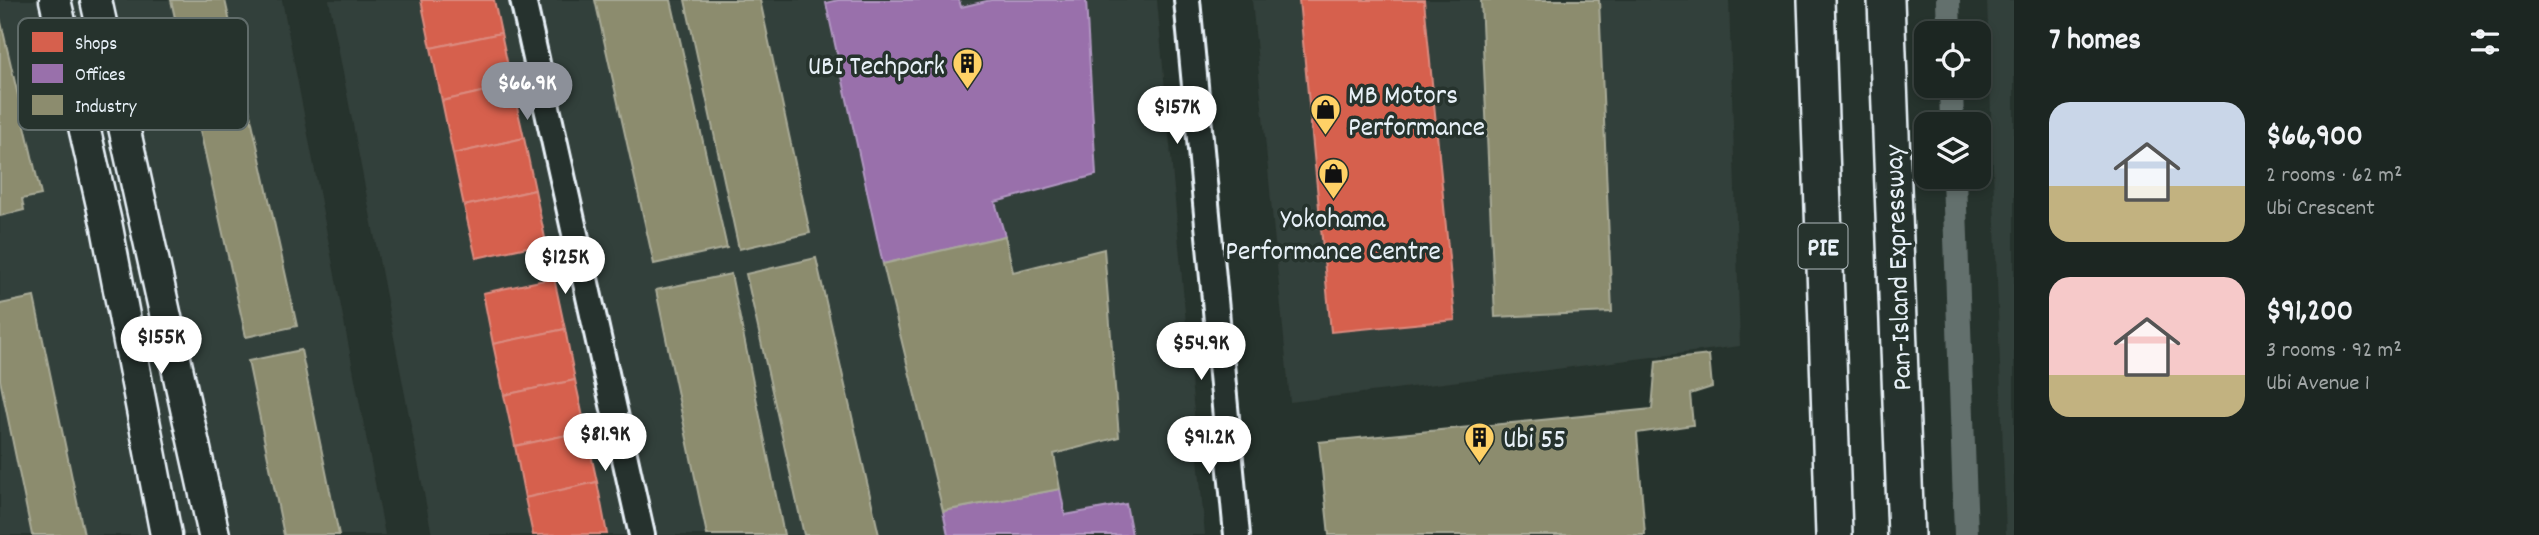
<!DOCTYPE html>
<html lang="en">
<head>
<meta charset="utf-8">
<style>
  body { margin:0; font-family:Dekko,sans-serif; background:#29322f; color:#f1f3f6; height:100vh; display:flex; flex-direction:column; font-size:26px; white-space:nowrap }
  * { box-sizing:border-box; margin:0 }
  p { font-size:23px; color:#a0a5a5 }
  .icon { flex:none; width:38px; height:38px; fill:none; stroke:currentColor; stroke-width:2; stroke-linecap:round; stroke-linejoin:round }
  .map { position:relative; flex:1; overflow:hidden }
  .drawer { display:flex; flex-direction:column; background:#1c2622; width:525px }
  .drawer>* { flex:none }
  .buttons { position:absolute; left:1914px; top:21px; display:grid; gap:14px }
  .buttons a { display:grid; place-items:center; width:77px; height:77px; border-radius:14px; background:#1c2622; box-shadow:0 4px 10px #0003,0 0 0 2px #3a4340; font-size:35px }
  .price { position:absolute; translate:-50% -60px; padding:0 16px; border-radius:24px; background:#fff; color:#222; font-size:23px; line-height:46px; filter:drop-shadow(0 2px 4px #0008) }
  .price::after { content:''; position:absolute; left:50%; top:42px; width:21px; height:16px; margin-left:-10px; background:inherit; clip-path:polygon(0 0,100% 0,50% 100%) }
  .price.current { background:#8c9099; color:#fff }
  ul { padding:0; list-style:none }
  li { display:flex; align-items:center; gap:21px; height:175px; padding:0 35px }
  li span { display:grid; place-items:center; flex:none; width:196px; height:140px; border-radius:21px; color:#555 }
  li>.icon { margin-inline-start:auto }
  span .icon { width:84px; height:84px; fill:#fffc; stroke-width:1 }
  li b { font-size:30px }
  h2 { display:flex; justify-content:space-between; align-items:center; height:84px; padding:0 35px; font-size:30px }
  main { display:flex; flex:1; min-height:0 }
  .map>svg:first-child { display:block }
</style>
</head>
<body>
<main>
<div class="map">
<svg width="2014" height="535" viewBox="0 0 2014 535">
  <rect width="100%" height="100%" fill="#26332d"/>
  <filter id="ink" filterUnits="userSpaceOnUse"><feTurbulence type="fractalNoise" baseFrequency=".0143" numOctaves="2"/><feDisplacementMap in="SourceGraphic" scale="14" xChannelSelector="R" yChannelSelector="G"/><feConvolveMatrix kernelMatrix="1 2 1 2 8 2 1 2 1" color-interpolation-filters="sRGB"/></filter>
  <g filter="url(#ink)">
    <g fill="#333f3a">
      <path d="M 0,0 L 282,0 L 385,535 L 0,535 Z"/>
      <path d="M 329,0 L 1157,0 L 1205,535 L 432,535 Z"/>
      <path d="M 1252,0 L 1729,0 L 1740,346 L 1290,402 Z"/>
      <path d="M 1987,0 L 2014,0 L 2014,535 L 2006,535 Z"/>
    </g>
    <g fill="#d6604d" stroke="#db8c80" stroke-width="2">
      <path d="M 421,0 L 494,0 L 501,33 L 431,48 Z"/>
      <path d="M 1299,0 L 1424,0 L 1455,320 L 1331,332 Z"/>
      <path d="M 501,33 L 512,85 L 442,101 L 431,48 Z"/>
      <path d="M 512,85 L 524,138 L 453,154 L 442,101 Z"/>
      <path d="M 524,138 L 535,190 L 464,206 L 453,154 Z"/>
      <path d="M 535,190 L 546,243 L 476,258 L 464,206 Z"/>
      <path d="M 554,278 L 565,329 L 493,344 L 483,293 Z"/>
      <path d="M 565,329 L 575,380 L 504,395 L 493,344 Z"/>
      <path d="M 575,380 L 586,431 L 515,446 L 504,395 Z"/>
      <path d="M 586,431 L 597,482 L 525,498 L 515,446 Z"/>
      <path d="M 597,482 L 607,534 L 533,535 L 525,498 Z"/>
    </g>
    <g fill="#9970ab" stroke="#b197c2" stroke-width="2">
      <path d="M 838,0 L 959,0 L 961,7 L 991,0 L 1086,0 L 1096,175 L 995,202 L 1005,236 L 883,264 L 826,3 Z"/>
      <path d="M 1060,489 L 1065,515 L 1126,504 L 1132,535 L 948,535 L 943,511 Z"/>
    </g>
    <g fill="#8c8c6e" stroke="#a8aa97" stroke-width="2">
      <path d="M 171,0 L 225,0 L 297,326 L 246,337 Z"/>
      <path d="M 595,0 L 671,0 L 727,248 L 654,264 Z"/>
      <path d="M 685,0 L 760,0 L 810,233 L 739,249 Z"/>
      <path d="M 1481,0 L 1599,0 L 1612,312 L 1495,317 Z"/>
      <path d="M 0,18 L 41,195 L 22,199 L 24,210 L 0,216 Z"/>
      <path d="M 1005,236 L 1013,272 L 1104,249 L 1119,437 L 1054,454 L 1060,489 L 943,511 L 883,264 Z"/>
      <path d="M 816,258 L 879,535 L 804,535 L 746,274 Z"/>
      <path d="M 731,274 L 784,535 L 707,535 L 656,290 Z"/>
      <path d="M 34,297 L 84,535 L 32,535 L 0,380 L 0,304 Z"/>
      <path d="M 301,350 L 339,535 L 284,535 L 248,361 Z"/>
      <path d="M 1709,355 L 1712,387 L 1690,394 L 1693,425 L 1637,433 L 1645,535 L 1329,535 L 1319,442 L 1652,409 L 1656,361 Z"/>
    </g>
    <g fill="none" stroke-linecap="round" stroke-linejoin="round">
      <g stroke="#636f6d" stroke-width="24">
        <path d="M 1948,0 L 1949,33"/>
        <path d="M 1951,86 L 1952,124"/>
        <path d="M 1954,177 L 1966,535"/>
      </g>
      <defs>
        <g id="minor">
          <path d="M 523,0 L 642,535"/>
          <path d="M 1187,0 L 1237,535"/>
        </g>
        <g id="major">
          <path d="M 55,0 L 107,227 L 166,535"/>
          <path d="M 96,0 L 214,535"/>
        </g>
        <g id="highway">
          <path d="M 1816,0 L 1834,535"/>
          <path d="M 1886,0 L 1906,535"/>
        </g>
      </defs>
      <use href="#minor" stroke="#e8f1f8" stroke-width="30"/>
      <use href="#major" stroke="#e8f1f8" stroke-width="35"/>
      <use href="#highway" stroke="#e8f1f8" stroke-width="40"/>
      <use href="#minor" stroke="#26332d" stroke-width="24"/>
      <use href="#major" stroke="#26332d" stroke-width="30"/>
      <use href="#highway" stroke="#26332d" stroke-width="35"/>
    </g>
  </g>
  <defs>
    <symbol id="building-pin" viewBox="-11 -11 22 30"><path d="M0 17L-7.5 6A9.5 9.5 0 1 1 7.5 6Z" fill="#ffd166" stroke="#26332d"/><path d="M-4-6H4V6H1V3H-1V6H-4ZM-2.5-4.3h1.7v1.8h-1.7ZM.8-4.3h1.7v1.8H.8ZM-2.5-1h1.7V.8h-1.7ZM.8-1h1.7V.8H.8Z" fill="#111"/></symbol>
    <symbol id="shop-pin" viewBox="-11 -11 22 30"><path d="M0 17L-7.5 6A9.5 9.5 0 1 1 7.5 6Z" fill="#ffd166" stroke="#26332d"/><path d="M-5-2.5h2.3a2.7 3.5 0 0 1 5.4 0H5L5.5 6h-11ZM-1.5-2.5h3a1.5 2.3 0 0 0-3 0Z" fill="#111"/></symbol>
  </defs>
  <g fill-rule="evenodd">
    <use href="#building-pin" x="950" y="46" width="35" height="47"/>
    <use href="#shop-pin" x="1308" y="92" width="35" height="47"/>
    <use href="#shop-pin" x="1316" y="156" width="35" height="47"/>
    <use href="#building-pin" x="1462" y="420" width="35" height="47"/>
  </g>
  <g text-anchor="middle" stroke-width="7" stroke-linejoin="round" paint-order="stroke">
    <rect fill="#26332d" stroke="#aeb8bb" stroke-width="2" x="1798.5" y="223.5" width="49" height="45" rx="5"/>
    <g font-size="26" font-weight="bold" fill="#e8f1f8">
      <text x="1823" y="255">PIE</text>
    </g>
    <g font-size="28" fill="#e8f1f8" stroke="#26332d" text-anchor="start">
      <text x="945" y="74" text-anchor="end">UBI Techpark</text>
      <text x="1348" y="103">MB Motors<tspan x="1348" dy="32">Performance</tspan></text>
      <text x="1333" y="227" text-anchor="middle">Yokohama<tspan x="1333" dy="32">Performance Centre</tspan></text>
      <text x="1503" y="447">Ubi 55</text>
    </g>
    <g font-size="28" fill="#e8f1f8" stroke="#26332d">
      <text transform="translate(1896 268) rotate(-92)" y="10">Pan-Island Expressway</text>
    </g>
  </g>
  <rect x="18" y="18" width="230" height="112" rx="10" fill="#26332d" stroke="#606c6a" stroke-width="2"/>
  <rect x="32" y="32" width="31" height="20" fill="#d6604d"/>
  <rect x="32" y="64" width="31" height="19" fill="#9970ab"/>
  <rect x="32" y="95" width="31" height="20" fill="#8c8c6e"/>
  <g font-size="19" fill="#e8f1f8">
    <text x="75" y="49">Shops</text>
    <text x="75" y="80">Offices</text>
    <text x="75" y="112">Industry</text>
  </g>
</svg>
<div class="buttons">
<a><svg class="icon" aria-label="locate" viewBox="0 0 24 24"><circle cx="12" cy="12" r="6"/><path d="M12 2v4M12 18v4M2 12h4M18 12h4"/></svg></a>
<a><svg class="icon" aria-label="layers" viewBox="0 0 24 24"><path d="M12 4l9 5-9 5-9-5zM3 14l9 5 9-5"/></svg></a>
</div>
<b class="price current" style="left:527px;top:122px">$66.9K</b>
<b class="price" style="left:1177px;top:146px">$157K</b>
<b class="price" style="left:565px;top:296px">$125K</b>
<b class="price" style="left:161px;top:376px">$155K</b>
<b class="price" style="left:1201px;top:382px">$54.9K</b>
<b class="price" style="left:605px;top:473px">$81.9K</b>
<b class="price" style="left:1209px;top:476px">$91.2K</b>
</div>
<section class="drawer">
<h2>7 homes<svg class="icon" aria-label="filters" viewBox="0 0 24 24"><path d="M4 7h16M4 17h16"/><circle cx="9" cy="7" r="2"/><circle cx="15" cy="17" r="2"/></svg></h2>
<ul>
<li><span style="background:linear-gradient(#c9d6e8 60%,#c2b280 0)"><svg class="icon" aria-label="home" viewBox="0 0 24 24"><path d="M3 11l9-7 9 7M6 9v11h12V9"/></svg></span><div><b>$66,900</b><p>2 rooms · 62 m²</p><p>Ubi Crescent</p></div></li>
<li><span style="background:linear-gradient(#f6c9c9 70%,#c2b280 0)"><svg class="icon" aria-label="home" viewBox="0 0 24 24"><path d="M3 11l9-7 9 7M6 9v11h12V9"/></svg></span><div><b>$91,200</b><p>3 rooms · 92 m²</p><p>Ubi Avenue 1</p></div></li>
</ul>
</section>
</main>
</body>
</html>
